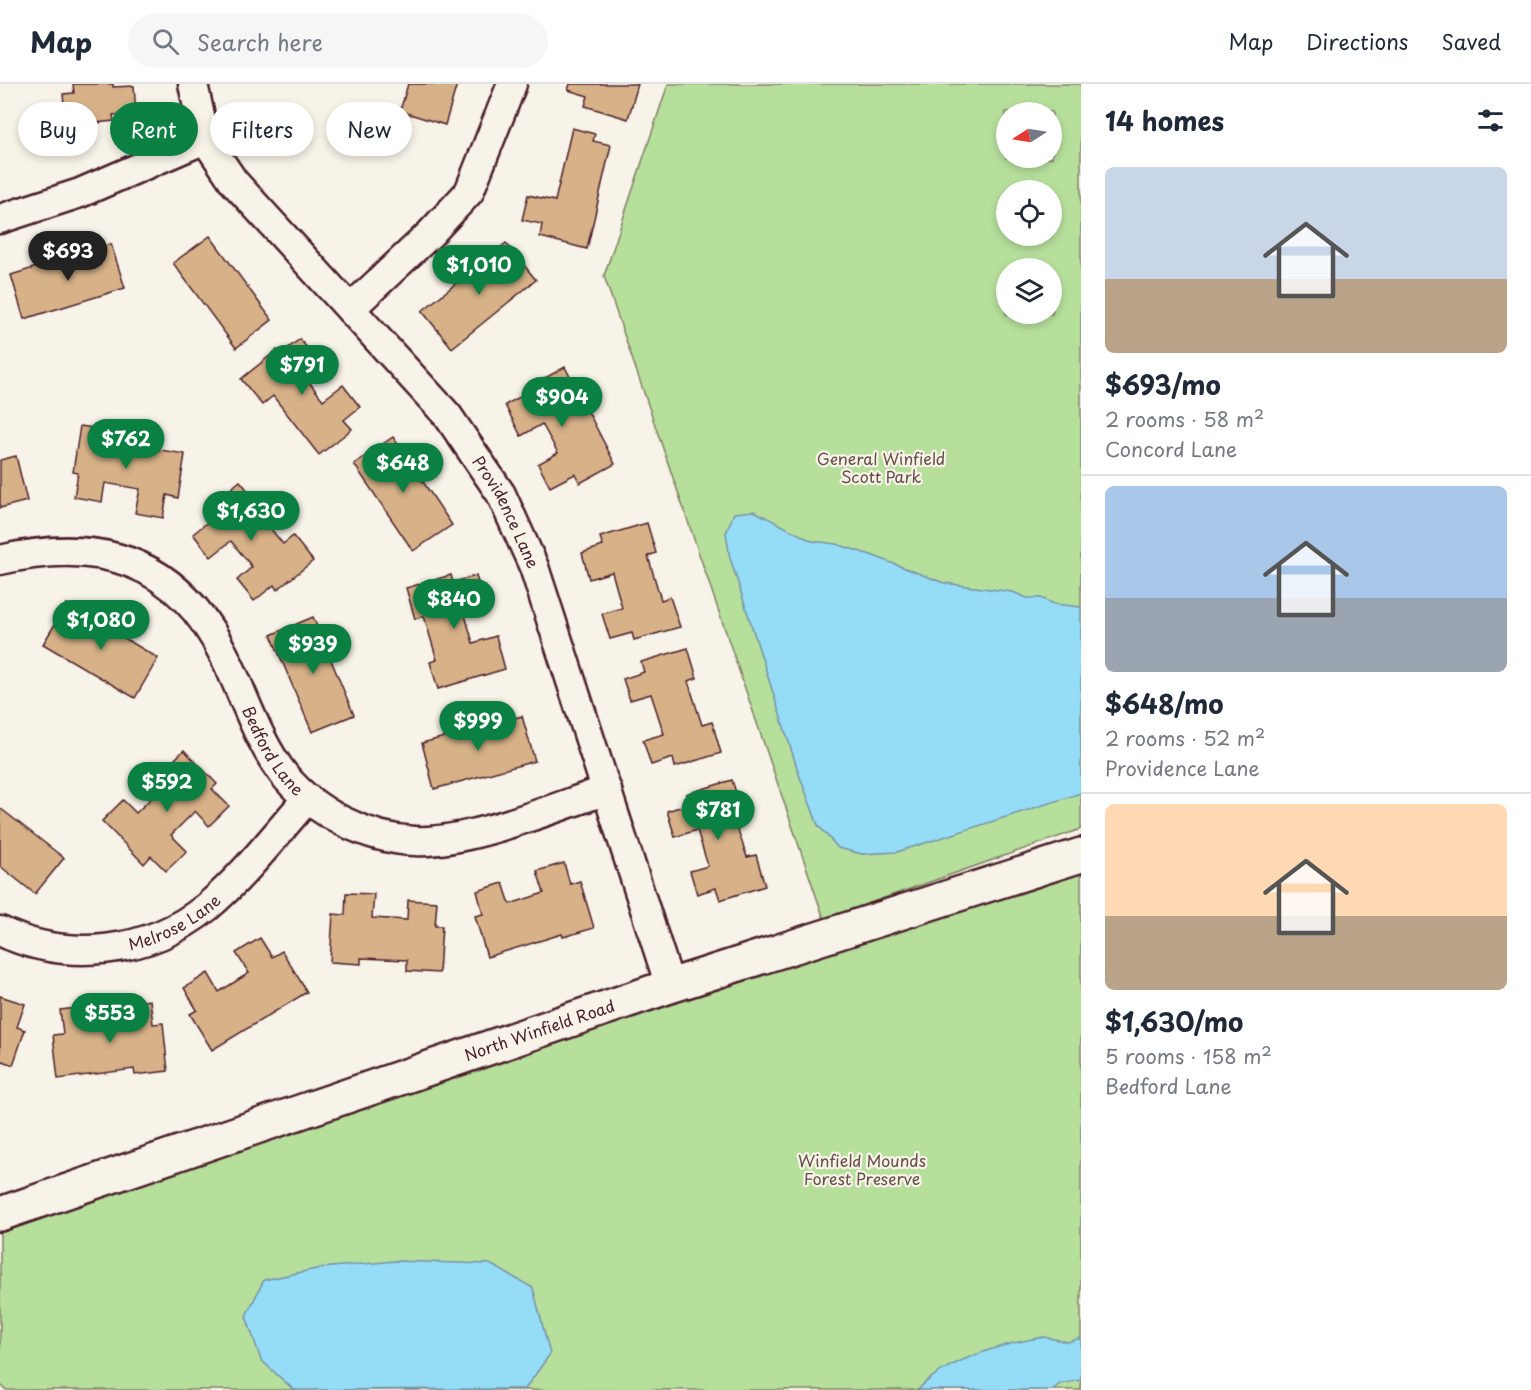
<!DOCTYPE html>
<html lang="en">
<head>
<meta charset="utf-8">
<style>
  body { margin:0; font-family:"Playpen Sans",sans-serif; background:#f6f6f7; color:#1f2937; height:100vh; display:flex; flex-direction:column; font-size:22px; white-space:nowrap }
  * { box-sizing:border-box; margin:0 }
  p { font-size:20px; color:#747a83 }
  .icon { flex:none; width:33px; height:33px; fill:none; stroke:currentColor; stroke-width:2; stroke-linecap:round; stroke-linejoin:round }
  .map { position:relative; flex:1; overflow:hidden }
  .side { display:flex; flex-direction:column; background:#fff; width:450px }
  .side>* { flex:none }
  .guide { position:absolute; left:18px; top:18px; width:570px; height:54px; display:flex; gap:12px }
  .needle { width:39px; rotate:258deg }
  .controls { position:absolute; left:996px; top:18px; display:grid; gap:12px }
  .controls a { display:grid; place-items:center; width:66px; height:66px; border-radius:50%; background:#fff; box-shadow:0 3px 9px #0003; font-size:30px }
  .price { position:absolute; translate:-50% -51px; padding:0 14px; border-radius:21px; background:#0b8043; color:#fff; font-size:20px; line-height:39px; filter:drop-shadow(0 2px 3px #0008) }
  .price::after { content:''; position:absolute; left:50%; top:36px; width:18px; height:14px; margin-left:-9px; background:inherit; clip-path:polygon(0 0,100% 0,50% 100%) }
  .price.on { background:#222; color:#fff }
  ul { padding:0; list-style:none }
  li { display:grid; align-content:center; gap:12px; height:318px; padding:0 24px }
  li+li { border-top:2px solid #e0e1e3 }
  li span { display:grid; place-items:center; height:186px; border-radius:9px; color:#555 }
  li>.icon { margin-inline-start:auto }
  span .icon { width:108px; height:108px; fill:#fffc; stroke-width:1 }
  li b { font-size:26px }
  h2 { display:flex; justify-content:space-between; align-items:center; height:72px; padding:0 24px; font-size:26px }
  .pill { padding:0 21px; border-radius:27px; background:#fff; box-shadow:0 3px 9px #0003; font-size:21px; line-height:54px }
  .pill.on { background:#0b8043; color:#fff }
  header { display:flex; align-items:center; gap:36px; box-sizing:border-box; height:84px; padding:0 30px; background:#fff; border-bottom:2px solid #e0e1e3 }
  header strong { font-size:28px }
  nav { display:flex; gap:33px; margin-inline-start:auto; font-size:21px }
  .search { width:420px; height:54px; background:#f6f6f7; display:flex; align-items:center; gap:15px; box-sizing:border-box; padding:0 21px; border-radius:33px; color:#747a83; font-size:22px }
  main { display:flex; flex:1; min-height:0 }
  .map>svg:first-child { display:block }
</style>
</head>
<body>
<header>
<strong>Map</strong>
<div class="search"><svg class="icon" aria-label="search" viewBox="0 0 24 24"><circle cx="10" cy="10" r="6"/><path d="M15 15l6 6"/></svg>Search here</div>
<nav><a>Map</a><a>Directions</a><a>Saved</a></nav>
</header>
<main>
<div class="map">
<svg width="1081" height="1306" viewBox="0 0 1081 1306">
  <rect width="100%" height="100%" fill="#f7f3e8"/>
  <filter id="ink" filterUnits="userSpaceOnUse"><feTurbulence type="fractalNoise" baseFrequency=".0167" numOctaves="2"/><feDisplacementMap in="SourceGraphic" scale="12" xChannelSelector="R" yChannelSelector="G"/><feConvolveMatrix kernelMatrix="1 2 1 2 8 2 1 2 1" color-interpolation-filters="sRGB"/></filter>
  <g filter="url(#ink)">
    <g fill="#b6df9c" stroke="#807f64" stroke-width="1.5" fill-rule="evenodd">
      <path d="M 668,0 L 1081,0 L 1081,745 L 824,835 L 604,192 ZM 1006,28 L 1052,28 L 1052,74 L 1006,74 ZM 1006,106 L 1052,106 L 1052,152 L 1006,152 ZM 1006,184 L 1052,184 L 1052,230 L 1006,230 Z"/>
      <path d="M 1081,789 L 1081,1306 L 6,1306 L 0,1300 L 0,1143 L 676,916 Z"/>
    </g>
    <g fill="#95ddf7" stroke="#7791a5" stroke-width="1.5">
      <path d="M 754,427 L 812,457 L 836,460 L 871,471 L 944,499 L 1013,508 L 1027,514 L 1041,514 L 1054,520 L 1081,523 L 1081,709 L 897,768 L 862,770 L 838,764 L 818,741 L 800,693 L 730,474 L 726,449 L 734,429 Z"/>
      <path d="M 395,1177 L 490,1180 L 533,1204 L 550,1270 L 525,1305 L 294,1306 L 261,1276 L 246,1232 L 264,1196 L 321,1184 Z"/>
      <path d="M 1044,1253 L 1068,1258 L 1081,1254 L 1081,1296 L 1060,1300 L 1052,1306 L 918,1306 C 944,1276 1006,1259 1044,1253 Z"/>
    </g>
    <g fill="#d7b288" stroke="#4a1f2b" stroke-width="1.5">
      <path d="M 73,0 L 113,0 L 113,3 L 134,2 L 136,29 L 113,31 L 114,37 L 66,42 L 63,10 L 74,9 Z"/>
      <path d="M 408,0 L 457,0 L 445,41 L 400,27 Z"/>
      <path d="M 570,0 L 638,0 L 628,35 L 585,22 L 588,12 L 568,6 Z"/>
      <path d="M 572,44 L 595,50 L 593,57 L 611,61 L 587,165 L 540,153 L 542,140 L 522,136 L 528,111 L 555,117 Z"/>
      <path d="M 210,152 L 272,236 L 236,264 L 173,179 Z"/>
      <path d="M 506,159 L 536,196 L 452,264 L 422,227 Z"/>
      <path d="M 111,160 L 125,204 L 24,235 L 11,191 Z"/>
      <path d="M 300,255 L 317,277 L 302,289 L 323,316 L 343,301 L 360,323 L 344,336 L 352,345 L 319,371 L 273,312 L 262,321 L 241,295 L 277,266 L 280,270 Z"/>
      <path d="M 565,283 L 615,380 L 580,399 L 575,390 L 550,403 L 538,380 L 558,369 L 542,340 L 521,352 L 505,321 L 527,309 L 525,305 Z"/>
      <path d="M 80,342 L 113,347 L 111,358 L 185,370 L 178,414 L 167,411 L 163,434 L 135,429 L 140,405 L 105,399 L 102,418 L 74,413 L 78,389 L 73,388 Z"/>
      <path d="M 393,353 L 452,441 L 413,467 L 354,380 Z"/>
      <path d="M 16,372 L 27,417 L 0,424 L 0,376 Z"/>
      <path d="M 240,397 L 259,420 L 254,424 L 283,460 L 293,452 L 313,477 L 277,506 L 274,501 L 254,517 L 237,496 L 252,483 L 231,457 L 211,473 L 193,450 L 209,437 L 202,428 Z"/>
      <path d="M 647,439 L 656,469 L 648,472 L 661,516 L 670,513 L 680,543 L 634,556 L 632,549 L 610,555 L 602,530 L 622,524 L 612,488 L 589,495 L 582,469 L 603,462 L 600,453 Z"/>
      <path d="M 451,491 L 453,498 L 476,492 L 484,517 L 463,524 L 473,559 L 496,552 L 505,585 L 438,605 L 430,578 L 437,576 L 424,532 L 415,535 L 406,504 Z"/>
      <path d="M 67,520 L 158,574 L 135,614 L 43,560 Z"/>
      <path d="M 313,533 L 354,631 L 312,648 L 271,551 Z"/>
      <path d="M 688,564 L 697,594 L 688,597 L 702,641 L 712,638 L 721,669 L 675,683 L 673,674 L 651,681 L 643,656 L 664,650 L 651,610 L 630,616 L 623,595 L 644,588 L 641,578 Z"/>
      <path d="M 522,632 L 535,677 L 434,705 L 422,659 Z"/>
      <path d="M 184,666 L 217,700 L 212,705 L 229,722 L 209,742 L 195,727 L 171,751 L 187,767 L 166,787 L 151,772 L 144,780 L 102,737 L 123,716 L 136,729 L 171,695 L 163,687 Z"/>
      <path d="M 732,696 L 742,728 L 733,731 L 747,773 L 756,771 L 765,802 L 720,816 L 716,804 L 697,810 L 690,787 L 708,782 L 697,746 L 675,753 L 667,727 L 689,720 L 686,710 Z"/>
      <path d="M 0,724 L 64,774 L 35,810 L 0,782 Z"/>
      <path d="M 564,779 L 570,800 L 580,797 L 594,844 L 563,853 L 562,850 L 487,873 L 475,832 L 483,830 L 477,807 L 503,799 L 510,820 L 544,809 L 537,787 Z"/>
      <path d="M 346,809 L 374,810 L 372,834 L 407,836 L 408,816 L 437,818 L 435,842 L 442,842 L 439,889 L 407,887 L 407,876 L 361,874 L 361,880 L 330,878 L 333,830 L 345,831 Z"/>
      <path d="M 260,854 L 272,873 L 282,867 L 307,908 L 212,966 L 190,930 L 197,926 L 184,904 L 208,889 L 219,908 L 249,889 L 236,869 Z"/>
      <path d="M 0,912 L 25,920 L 17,943 L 25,946 L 13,981 L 0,976 Z"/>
      <path d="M 150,916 L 153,940 L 163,939 L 168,987 L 135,991 L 134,985 L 58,995 L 53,951 L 63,950 L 60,926 L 87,923 L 90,947 L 126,942 L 123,920 Z"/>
    </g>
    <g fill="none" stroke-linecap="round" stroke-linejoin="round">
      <defs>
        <g id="minor">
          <path id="s1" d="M 193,0 L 205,55 L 234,98 L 448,332 L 501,410 L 534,483 L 670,902"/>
          <path d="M 0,135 L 80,109 L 205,55"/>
          <path d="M 350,225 L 430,150 L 469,108 L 512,0"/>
          <path id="s2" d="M 0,476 C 98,453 177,475 224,571 C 244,610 257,657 285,692 C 315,729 368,755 415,757 C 468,760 555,723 607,706"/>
          <path id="s3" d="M 0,847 C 67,879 149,870 207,823 C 244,792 275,751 307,715"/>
        </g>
        <g id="tertiary">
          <path id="s4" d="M 0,1130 L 670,902 L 1081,771"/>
        </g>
      </defs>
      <use href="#minor" stroke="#4a1f2b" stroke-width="33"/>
      <use href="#tertiary" stroke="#4a1f2b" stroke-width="38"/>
      <use href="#minor" stroke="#f7f3e8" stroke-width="28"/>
      <use href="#tertiary" stroke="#f7f3e8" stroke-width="33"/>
    </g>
  </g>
  <g text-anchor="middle" stroke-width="4.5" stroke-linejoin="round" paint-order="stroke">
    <g font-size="16" fill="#654f47" stroke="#f7f3e8">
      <text x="881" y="381">General Winfield<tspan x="881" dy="18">Scott Park</tspan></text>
      <text x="862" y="1083">Winfield Mounds<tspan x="862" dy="18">Forest Preserve</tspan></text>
    </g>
    <g font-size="16" fill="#4a1f2b" stroke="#f7f3e8">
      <text dy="6" stroke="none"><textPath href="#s1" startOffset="538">Providence Lane</textPath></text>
      <text dy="6" stroke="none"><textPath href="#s2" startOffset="375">Bedford Lane</textPath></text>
      <text dy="6" stroke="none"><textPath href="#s3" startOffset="183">Melrose Lane</textPath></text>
      <text dy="6" stroke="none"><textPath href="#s4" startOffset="570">North Winfield Road</textPath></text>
    </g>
  </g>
</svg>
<div class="controls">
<a><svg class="needle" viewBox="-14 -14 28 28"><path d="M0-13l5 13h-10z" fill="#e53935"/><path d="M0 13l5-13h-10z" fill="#747a83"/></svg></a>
<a><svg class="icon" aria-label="locate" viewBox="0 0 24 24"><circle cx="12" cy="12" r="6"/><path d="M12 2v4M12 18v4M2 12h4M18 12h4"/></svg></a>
<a><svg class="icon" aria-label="layers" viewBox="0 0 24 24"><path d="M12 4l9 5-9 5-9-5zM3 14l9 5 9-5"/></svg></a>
</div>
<b class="price on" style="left:68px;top:198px">$693</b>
<b class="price" style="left:479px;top:212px">$1,010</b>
<b class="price" style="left:302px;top:312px">$791</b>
<b class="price" style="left:562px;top:344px">$904</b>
<b class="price" style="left:126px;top:386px">$762</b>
<b class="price" style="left:403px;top:410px">$648</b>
<b class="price" style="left:251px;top:458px">$1,630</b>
<b class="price" style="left:454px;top:546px">$840</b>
<b class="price" style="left:101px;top:567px">$1,080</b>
<b class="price" style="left:313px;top:591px">$939</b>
<b class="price" style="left:478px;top:668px">$999</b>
<b class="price" style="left:167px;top:729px">$592</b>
<b class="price" style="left:718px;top:757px">$781</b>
<b class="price" style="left:110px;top:960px">$553</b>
<div class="guide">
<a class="pill">Buy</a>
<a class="pill on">Rent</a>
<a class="pill">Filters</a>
<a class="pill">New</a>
</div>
</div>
<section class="side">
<h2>14 homes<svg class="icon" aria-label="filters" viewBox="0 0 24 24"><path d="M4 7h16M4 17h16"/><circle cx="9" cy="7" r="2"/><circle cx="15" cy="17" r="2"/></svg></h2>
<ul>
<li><span style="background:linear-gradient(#c9d6e8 60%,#b9a48a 0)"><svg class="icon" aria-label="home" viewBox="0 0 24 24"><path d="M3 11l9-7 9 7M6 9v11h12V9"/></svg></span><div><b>$693/mo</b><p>2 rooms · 58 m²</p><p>Concord Lane</p></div></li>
<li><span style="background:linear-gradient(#a9c7e8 60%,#9aa5b1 0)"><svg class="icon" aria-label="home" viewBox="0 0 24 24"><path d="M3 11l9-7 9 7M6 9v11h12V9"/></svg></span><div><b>$648/mo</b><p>2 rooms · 52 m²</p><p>Providence Lane</p></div></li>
<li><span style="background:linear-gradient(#ffd9b3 60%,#b9a48a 0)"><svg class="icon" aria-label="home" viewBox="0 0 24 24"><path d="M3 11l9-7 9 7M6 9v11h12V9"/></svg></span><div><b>$1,630/mo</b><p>5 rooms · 158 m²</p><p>Bedford Lane</p></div></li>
</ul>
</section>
</main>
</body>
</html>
